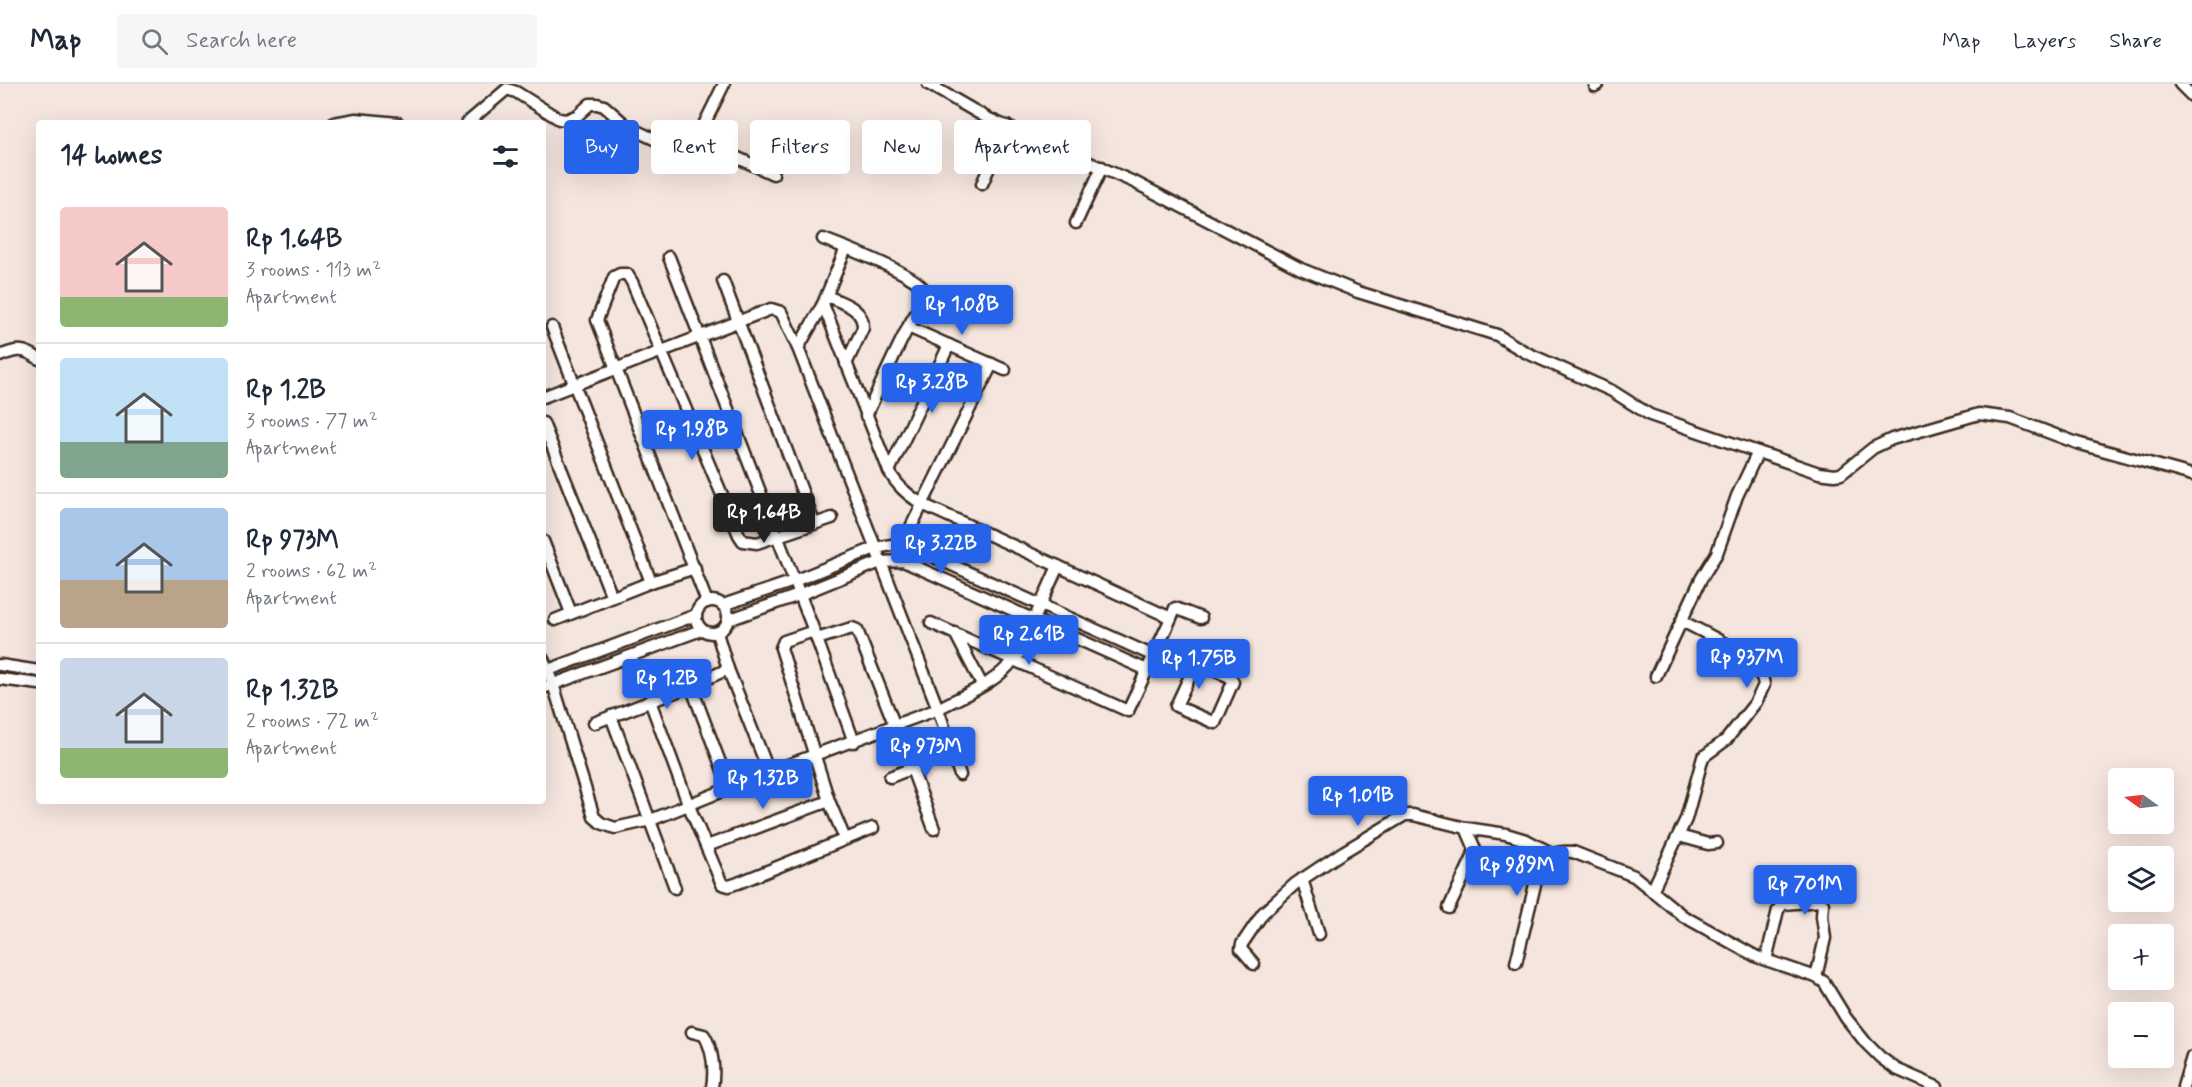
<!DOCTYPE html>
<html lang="en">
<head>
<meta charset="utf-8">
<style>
  body { margin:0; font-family:Mynerve,sans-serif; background:#f6f6f7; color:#1f2937; height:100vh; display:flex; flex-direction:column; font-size:22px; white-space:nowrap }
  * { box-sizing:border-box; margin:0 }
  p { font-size:20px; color:#747a83 }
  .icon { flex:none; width:33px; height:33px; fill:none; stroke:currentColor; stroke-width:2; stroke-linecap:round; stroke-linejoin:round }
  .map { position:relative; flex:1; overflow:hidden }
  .sheet { position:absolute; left:36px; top:36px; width:510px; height:684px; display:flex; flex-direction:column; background:#fff; border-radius:6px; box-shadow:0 6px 24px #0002 }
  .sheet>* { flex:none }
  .guide { position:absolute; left:564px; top:36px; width:570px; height:54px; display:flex; gap:12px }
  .needle { width:39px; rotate:284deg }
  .controls { position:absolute; left:2108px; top:684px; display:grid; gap:12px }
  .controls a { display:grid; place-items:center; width:66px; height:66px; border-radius:6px; background:#fff; box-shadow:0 6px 24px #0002; font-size:30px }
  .price { position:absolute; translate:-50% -51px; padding:0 14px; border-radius:6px; background:#2563eb; color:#fff; font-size:20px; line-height:39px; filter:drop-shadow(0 2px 3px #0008) }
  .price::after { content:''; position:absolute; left:50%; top:36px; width:18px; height:14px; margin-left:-9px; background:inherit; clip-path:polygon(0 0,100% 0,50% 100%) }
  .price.current { background:#222; color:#fff }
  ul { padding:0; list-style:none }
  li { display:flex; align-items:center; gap:18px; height:150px; padding:0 24px }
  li+li { border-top:2px solid #e0e1e3 }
  li span { display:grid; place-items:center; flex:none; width:168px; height:120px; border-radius:6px; color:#555 }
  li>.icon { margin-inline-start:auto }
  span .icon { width:72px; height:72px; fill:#fffc; stroke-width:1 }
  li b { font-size:26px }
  h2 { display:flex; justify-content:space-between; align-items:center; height:72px; padding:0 24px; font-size:26px }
  .chip { padding:0 21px; border-radius:6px; background:#fff; box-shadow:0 6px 24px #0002; font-size:21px; line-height:54px }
  .chip.current { background:#2563eb; color:#fff }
  header { display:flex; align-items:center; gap:36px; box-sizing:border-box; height:84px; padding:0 30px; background:#fff; border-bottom:2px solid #e0e1e3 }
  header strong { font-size:28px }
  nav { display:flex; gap:33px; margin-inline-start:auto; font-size:21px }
  .search { width:420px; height:54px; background:#f6f6f7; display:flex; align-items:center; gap:15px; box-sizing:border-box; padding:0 21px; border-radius:6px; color:#747a83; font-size:22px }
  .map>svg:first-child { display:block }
</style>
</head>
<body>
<header>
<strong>Map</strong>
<div class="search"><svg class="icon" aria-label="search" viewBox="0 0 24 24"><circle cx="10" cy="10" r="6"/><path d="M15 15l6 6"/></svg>Search here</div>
<nav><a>Map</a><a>Layers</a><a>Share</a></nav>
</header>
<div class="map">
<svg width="2192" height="1003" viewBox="0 0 2192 1003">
  <rect width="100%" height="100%" fill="#f4e5de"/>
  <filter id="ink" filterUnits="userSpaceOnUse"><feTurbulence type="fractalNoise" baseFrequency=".0167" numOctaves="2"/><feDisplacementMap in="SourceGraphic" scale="12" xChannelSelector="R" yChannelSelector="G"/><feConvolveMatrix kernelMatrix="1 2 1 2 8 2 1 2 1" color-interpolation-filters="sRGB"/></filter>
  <g filter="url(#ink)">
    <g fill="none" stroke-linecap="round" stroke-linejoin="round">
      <defs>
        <g id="minor">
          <path d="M 928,0 L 987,34 L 1136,99 L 1301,185 L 1358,208 L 1497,251 L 1525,268 L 1612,307 L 1650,331 L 1819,389 L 1834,391 L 1841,390 L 1873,364 L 1892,355 L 1979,330 L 2010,334 L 2077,359 L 2192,391"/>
          <path d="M 2180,0 L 2192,12"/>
          <path d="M 1595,2 L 1598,0"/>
          <path d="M 334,39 L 356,35 L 398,39"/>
          <path d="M 467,39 L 507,5 L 516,8 L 559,35 L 566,36 L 578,31 L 590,20 L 597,20 L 604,22 L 628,43 L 656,56 L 681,56 L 695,59 L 724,0"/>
          <path d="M 695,59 L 727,69 L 773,90"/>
          <path d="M 982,100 L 1007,42"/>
          <path d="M 1076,139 L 1102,83"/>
          <path d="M 823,155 C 839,161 921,192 924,206 C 926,216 917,227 912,236 C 895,267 881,300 866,332"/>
          <path d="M 669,173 L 814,547 L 854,658"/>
          <path d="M 723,197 L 814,439"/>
          <path d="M 827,212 C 842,219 864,224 863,244 L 846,280"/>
          <path d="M 823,220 L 889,387 C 897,402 908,411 922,420 L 1171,534 L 1128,627 L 931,539"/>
          <path d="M 552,243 L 651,498"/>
          <path d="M 908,243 L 1005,286"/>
          <path d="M 0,272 C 16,265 24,264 39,275"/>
          <path d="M 543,313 L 771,225 L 781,228 L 798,264 L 823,220 L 846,164"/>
          <path d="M 543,339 L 612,513"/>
          <path d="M 889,387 L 949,261"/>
          <path d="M 543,457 L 571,529"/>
          <path d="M 903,459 L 992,280"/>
          <circle cx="712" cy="533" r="16"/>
          <path d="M 707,518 L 597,236 L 614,193 L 620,190 L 627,190 L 632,198 L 739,451 L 743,457 L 757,459 L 832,434"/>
          <path d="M 723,521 L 794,497 L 875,464 L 903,459 L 1154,572"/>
          <path d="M 1171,534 L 1175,524 L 1201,534"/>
          <path d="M 555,536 L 651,498 L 695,484"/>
          <path d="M 728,536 L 799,511 L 880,478 L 903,477 L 1147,586"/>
          <path d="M 814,547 L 784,557 L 781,564 L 829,717 L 845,755"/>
          <path d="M 717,549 L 728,585 L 769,688"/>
          <path d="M 955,549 L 982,601"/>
          <path d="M 817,555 L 852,544 L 857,546 L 895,642"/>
          <path d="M 1158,563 L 1230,593 L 1233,598 L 1215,639 L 1176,622 L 1196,579"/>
          <path d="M 543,575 L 553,600 L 594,733 L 601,739 L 615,744 L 651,736 L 769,688 L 938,625 L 798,264"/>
          <path d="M 0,581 L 39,587"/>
          <path d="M 543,588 L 696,531"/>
          <path d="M 1656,592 L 1701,495 L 1717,469 L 1737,412 L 1758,368"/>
          <path d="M 0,595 L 39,600"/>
          <path d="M 691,602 L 730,705"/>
          <path d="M 543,604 L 701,546"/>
          <path d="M 650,617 L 689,722 L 722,800 L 729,802 L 738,799 L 873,744"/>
          <path d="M 611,632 L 675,804"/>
          <path d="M 594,639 L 691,602 L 728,585"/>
          <path d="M 912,685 L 934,745"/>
          <path d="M 960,691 L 938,625 C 963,611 996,600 1013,576 L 1016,576 L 1058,482"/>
          <path d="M 890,693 L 952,668"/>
          <path d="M 1679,752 L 1708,760 L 1717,759"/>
          <path d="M 707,762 L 829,717"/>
          <path d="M 1302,795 L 1319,850"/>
          <path d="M 1652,807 L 1686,735 L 1703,673 L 1726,656 L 1756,618 L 1764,601 C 1761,572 1705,550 1682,537"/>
          <path d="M 1449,824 L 1472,775 L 1475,765 L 1466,744"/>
          <path d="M 1766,876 L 1778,826 L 1783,820 L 1820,817 L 1823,820 L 1822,832 L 1825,854 L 1816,893"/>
          <path d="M 1516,879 L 1539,784 C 1547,770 1558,767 1573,768 L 1634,792 L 1683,832 L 1757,873 L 1816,893 L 1824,898 L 1846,934 L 1866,959 L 1880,973 L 1896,985 L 1937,1003"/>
          <path d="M 1254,880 L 1241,865 L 1242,860 L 1263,829 L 1295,800 L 1343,768 L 1405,731 L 1413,731 L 1466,744 L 1506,750 L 1526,756 L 1553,770"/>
          <path d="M 692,948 L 704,951 C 713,966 715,986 712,1003"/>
          <path d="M 2183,1003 L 2192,973"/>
        </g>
      </defs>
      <use href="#minor" stroke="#3b2a1e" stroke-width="15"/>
      <use href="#minor" stroke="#fff" stroke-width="10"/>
    </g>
  </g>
</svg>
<div class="controls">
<a><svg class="needle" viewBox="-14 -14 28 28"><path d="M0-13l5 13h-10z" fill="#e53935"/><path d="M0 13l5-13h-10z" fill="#747a83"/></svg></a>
<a><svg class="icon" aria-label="layers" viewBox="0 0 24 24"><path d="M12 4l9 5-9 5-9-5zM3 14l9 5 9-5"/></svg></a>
<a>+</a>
<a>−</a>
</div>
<b class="price" style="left:962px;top:252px">Rp 1.08B</b>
<b class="price" style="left:932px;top:330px">Rp 3.28B</b>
<b class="price" style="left:692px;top:377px">Rp 1.98B</b>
<b class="price current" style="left:764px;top:460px">Rp 1.64B</b>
<b class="price" style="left:941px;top:491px">Rp 3.22B</b>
<b class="price" style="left:1029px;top:582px">Rp 2.61B</b>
<b class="price" style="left:1747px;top:605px">Rp 937M</b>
<b class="price" style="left:1199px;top:606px">Rp 1.75B</b>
<b class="price" style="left:667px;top:626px">Rp 1.2B</b>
<b class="price" style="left:926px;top:694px">Rp 973M</b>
<b class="price" style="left:763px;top:726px">Rp 1.32B</b>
<b class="price" style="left:1358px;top:743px">Rp 1.01B</b>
<b class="price" style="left:1517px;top:813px">Rp 989M</b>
<b class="price" style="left:1805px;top:832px">Rp 701M</b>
<div class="guide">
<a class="chip current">Buy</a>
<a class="chip">Rent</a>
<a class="chip">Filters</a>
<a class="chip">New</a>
<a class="chip">Apartment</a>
</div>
<section class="sheet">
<h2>14 homes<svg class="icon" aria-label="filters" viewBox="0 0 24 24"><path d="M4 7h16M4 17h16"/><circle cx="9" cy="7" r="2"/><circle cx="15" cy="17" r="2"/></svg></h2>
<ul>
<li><span style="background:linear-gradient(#f6c9c9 75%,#8fb573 0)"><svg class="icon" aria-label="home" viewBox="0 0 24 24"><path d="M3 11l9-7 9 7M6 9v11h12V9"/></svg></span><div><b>Rp 1.64B</b><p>3 rooms · 113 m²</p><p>Apartment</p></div></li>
<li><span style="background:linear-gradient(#bfe0f5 70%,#7fa58c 0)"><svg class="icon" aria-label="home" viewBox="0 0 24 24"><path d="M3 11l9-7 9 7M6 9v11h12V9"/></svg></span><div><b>Rp 1.2B</b><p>3 rooms · 77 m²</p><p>Apartment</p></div></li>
<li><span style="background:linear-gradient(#a9c7e8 60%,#b9a48a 0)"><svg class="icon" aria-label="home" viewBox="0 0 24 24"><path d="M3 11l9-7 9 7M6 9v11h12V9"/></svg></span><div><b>Rp 973M</b><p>2 rooms · 62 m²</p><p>Apartment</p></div></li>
<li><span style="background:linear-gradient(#c9d6e8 75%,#8fb573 0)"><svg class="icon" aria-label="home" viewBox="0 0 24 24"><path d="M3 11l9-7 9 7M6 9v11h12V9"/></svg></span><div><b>Rp 1.32B</b><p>2 rooms · 72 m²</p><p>Apartment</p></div></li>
</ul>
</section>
</div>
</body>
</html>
